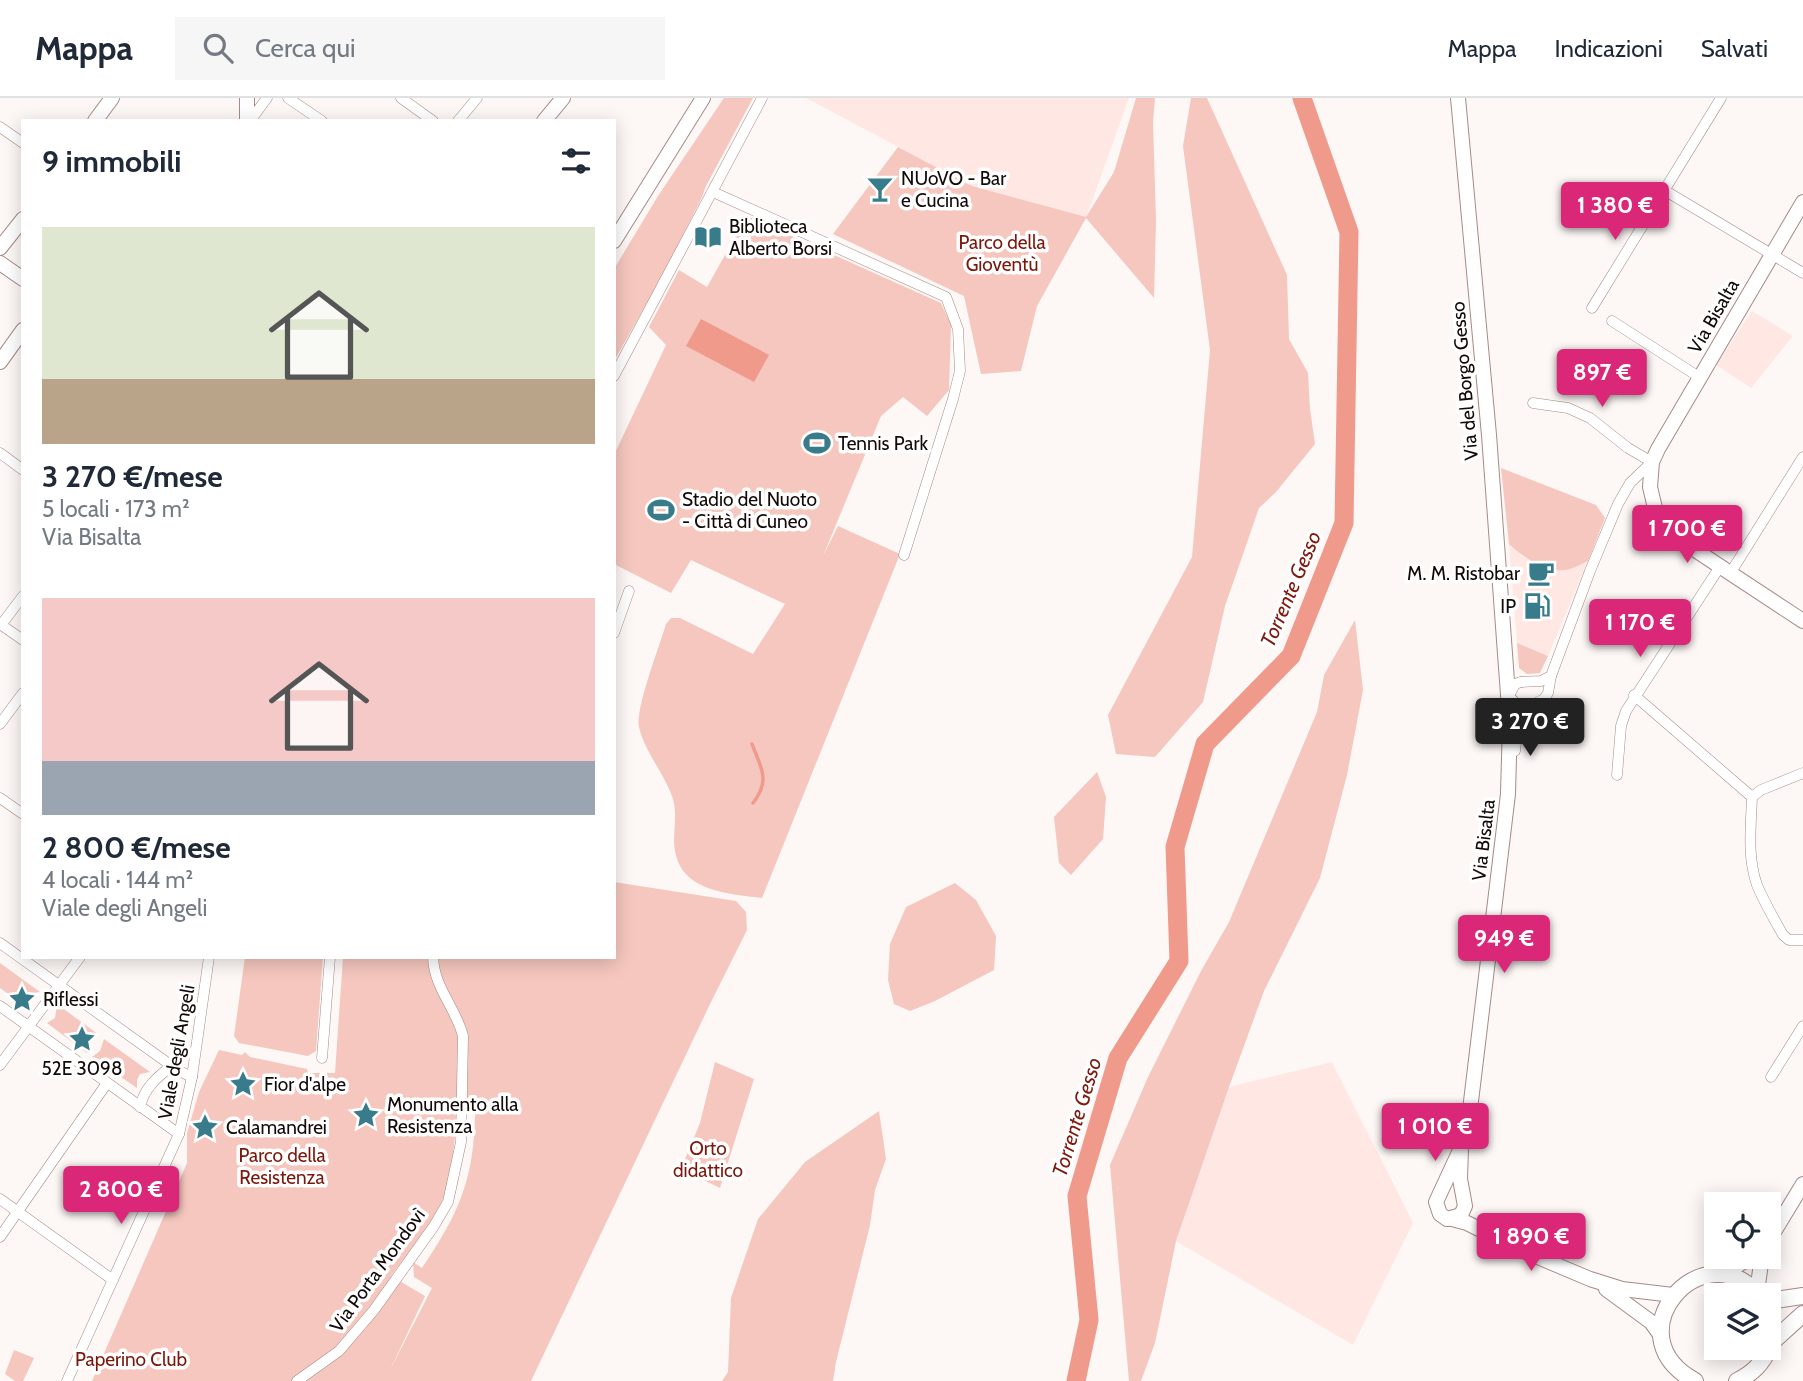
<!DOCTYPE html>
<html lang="it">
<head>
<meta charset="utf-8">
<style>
  body { margin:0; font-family:Cabin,sans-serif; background:#f6f6f7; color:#1f2937; height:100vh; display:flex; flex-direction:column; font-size:26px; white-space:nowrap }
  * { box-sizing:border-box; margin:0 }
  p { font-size:23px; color:#747a83 }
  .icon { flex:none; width:38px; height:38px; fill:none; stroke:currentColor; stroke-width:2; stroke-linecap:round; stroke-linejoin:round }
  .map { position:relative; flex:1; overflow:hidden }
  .panel { position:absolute; left:21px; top:21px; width:595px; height:840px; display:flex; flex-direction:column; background:#fff; border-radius:0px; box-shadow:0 4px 18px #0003 }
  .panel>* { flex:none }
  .controls { position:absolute; left:1704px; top:1094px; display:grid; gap:14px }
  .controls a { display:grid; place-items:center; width:77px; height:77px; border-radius:0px; background:#fff; box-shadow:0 4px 18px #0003; font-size:35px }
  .price { position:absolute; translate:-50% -60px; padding:0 16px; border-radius:7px; background:#db2777; color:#fff; font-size:23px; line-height:46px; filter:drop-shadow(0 2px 4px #0008) }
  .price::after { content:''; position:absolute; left:50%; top:42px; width:21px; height:16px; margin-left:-10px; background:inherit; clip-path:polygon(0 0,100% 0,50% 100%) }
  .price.selected { background:#222; color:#fff }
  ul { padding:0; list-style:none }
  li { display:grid; align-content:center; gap:14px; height:371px; padding:0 21px }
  li span { display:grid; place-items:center; height:217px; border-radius:0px; color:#555 }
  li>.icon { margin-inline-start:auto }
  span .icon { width:126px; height:126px; fill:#fffc; stroke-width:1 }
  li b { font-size:30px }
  h2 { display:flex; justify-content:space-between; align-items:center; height:84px; padding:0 21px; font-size:30px }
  header { display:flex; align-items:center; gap:42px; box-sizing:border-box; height:98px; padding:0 35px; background:#fff; border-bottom:2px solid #e0e1e3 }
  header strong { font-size:33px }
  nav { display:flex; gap:38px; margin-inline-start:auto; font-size:24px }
  .search { width:490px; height:63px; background:#f6f6f7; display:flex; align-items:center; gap:18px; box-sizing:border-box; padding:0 24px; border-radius:0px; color:#747a83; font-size:26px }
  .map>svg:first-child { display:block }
</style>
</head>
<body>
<header>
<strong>Mappa</strong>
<div class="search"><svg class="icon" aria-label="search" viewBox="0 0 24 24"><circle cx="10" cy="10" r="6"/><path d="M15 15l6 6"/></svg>Cerca qui</div>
<nav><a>Mappa</a><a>Indicazioni</a><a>Salvati</a></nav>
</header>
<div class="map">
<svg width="1803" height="1283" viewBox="0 0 1803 1283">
  <rect width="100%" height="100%" fill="#fdf7f5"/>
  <g fill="#ffe8e3">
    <path d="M 806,0 L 1129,0 L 1086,120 L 972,88 Z"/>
    <path d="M 1752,213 L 1793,238 L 1751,290 L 1716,267 Z"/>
    <path d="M 1509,446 L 1523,459 L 1555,472 L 1567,472 L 1588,463 L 1548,558 L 1517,545 Z"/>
    <path d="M 1332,964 L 1413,1125 L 1353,1247 L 1176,1143 L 1229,989 Z"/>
  </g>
  <g fill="#f5c7be" fill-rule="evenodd">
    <path d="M 724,0 L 753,0 L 706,88 L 702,99 L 664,175 L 614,263 L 614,171 L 658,98 Z"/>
    <path d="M 1136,0 L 1155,0 L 1153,24 L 1156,123 L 1154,200 L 1086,120 L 1037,208 L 1021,273 L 981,276 L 964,198 L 833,136 L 898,49 L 972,88 L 1086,119 L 1114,74 Z"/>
    <path d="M 1191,0 L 1207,0 L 1287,177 L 1289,241 L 1308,275 L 1310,311 L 1315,346 L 1276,394 L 1259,410 L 1225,508 L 1203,604 L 1155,659 L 1116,656 L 1108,617 L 1192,459 L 1210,252 L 1183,48 Z"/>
    <path d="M 747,118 L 941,205 L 951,227 L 949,292 L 927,318 L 903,299 L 881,318 L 823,458 L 838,428 L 900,456 L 762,800 C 724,795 676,793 674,744 C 674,730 677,715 673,701 C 665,676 645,655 639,629 C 635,611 660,547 666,526 L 671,520 L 680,520 L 753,556 L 785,506 L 691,462 L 671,495 L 614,466 L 614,357 L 666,247 L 649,229 L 679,172 L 707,189 Z"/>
    <path d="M 1501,370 L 1596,407 L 1605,420 L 1588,463 C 1581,466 1573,471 1566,472 C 1545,475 1523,459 1509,446 Z"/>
    <path d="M 1355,522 L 1363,592 L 1347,677 L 1320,780 L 1264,893 L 1229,989 L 1176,1143 L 1155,1245 L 1141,1283 L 1129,1283 L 1110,1067 L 1148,979 L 1201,873 L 1229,824 L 1317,614 L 1324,577 Z"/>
    <path d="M 1517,545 L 1548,558 L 1540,575 L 1527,576 L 1519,570 Z"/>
    <path d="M 1097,674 L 1106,699 L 1103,741 L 1071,777 L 1059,765 L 1054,719 Z"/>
    <path d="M 614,784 L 736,803 L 746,814 L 747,832 L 710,906 L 531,1283 L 92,1283 L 187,1065 L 187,1035 L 199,994 L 219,952 L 242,957 L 245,954 L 250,959 L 307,971 L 308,975 L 335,975 L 343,859 L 614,859 ZM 457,1015 L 475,1015 C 474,1082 459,1115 422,1170 L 413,1164 L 414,1179 L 432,1190 L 390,1272 L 425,1198 L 391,1178 C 408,1154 431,1129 443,1101 C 452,1079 455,1039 457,1015 Z"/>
    <path d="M 955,785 L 976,802 L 996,838 L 994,872 L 935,903 L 910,913 L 894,906 L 888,882 L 890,846 L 906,809 Z"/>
    <path d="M 245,859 L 323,859 L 316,953 L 308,958 L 239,945 L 234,938 Z"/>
    <path d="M 0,865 L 40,894 L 32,895 L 27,901 L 28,910 L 0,890 Z"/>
    <path d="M 57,906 L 99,937 L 91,942 L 87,955 L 47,925 L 55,920 Z"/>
    <path d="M 104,941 L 150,974 L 140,976 L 137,982 L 137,990 L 92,959 L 100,953 Z"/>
    <path d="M 715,964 L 754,981 L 720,1090 L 681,1071 L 700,1025 Z"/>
    <path d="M 879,1013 L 886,1061 L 875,1092 L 870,1127 L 836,1264 L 833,1283 L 722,1283 L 728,1274 L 731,1200 L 758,1121 L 805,1064 Z"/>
    <path d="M 14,1252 L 34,1260 L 23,1283 L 15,1283 L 5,1276 Z"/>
  </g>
  <path fill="#f09a8b" d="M 701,221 L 769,257 L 754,284 L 686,248 Z"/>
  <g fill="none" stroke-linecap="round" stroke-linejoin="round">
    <path stroke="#f09a8b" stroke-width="3.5" d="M 752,646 C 761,670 771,682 753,705"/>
    <path stroke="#f09a8b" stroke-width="19" d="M 1076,1283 L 1089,1222 L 1077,1098 L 1118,960 L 1179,863 L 1175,749 L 1205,646 L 1291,558 L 1344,425 L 1349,134 L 1302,0"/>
    <defs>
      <g id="street">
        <path d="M 288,0 L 322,23"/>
        <path d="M 401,0 L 433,23"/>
        <path d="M 250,23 L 267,0"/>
        <path d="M 458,23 L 477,0"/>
        <path d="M 0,29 L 23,45"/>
        <path d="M 1664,92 L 1803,175"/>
        <path d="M 713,94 L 946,199 L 958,231 L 960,273 L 953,301 L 904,457"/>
        <path d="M 1592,210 L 1721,0"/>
        <path d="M 1612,223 L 1699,279"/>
        <path d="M 614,278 L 762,0"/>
        <path d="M 0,355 L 23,372"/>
        <path d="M 1731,474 L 1803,359"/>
        <path d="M 0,526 L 23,542"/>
        <path d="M 1,527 L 23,498"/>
        <path d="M 614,535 L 629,493"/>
        <path d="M 1521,584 L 1515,586 L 1509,598 L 1517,607 L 1527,610"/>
        <path d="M 1521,584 L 1541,583 L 1551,578"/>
        <path d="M 1634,597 L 1752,699 C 1751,728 1747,759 1757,787 C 1764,804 1774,821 1783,837 L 1789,842 L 1803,842"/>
        <path d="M 0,626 L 23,595"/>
        <path d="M 1515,653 L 1519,619 L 1527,610 L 1544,601 L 1548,595 L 1551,578 L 1590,473 L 1618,406 L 1630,385 L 1652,364 L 1628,350 L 1590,320 L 1568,310 L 1533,305"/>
        <path d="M 1617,677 L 1621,628 L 1626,613 L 1721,467"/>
        <path d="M 1752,699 L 1761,692 L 1803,675"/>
        <path d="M 0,700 L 23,716"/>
        <path d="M 0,845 L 179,973 L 192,979"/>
        <path d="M 0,908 L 179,1036"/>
        <path d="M 322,960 L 330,859"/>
        <path d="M 0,967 L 80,859"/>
        <path d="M 1771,979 L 1803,928"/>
        <path d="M 140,1009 C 144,990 158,978 172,968"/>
        <path d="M 0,1101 L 113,1182"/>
        <path d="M 0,1139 L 107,985"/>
        <path d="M 67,1283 L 179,1036 L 192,979 L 209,859"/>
        <path d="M 297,1283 L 339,1253 L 374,1212 L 434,1128 L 448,1104 L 461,1044 L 463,938 C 456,910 434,890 433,859"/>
      </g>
      <g id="secondary">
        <path d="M 1458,0 L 1489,337 L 1510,624 L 1508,696 L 1469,1020 L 1461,1050 L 1436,1104 L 1440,1116 L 1447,1121 L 1461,1117 L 1465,1108 L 1460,1081 L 1461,1050"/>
        <path d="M 95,23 L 112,0"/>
        <path d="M 247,23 L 247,0"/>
        <path d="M 544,23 L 563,0"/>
        <path d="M 1803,104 L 1658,351 L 1652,364 L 1650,389 L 1655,410 L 1671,436 L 1803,523"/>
        <path d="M 614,143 L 703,0"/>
        <path d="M 0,150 L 23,121"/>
        <path d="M 0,165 L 23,181"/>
        <path d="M 0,264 L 23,232"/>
        <path d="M 1452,1121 L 1467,1125 L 1519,1151 L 1590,1181 L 1622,1191 L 1673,1197"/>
        <path d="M 1769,1142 L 1803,1086"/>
        <path d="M 1722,1177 L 1753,1158"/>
        <path d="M 1606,1191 L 1651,1224 L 1661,1238"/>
        <path d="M 1757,1194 L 1762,1158"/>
      </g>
      <g id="primary">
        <path d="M 1769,1203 L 1803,1198"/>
        <path d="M 1769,1215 L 1772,1230 L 1769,1248"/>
        <path d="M 1771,1245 L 1803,1216"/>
        <path d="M 1695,1283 C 1611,1238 1701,1131 1759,1197"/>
        <path d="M 1737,1283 C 1753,1275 1762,1266 1769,1250"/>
      </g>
    </defs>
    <use href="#street" stroke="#a68b86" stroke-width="11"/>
    <use href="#secondary" stroke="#a68b86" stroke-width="16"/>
    <use href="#primary" stroke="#a68b86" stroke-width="18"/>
    <use href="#street" stroke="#fff" stroke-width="10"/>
    <use href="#secondary" stroke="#fff" stroke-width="14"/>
    <use href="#primary" stroke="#fff" stroke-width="16"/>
  </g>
  <defs>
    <symbol id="bar-bare" viewBox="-9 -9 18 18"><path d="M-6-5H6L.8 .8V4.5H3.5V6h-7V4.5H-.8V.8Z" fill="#387c8b" stroke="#fff" stroke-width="2.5" paint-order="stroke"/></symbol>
    <symbol id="library-bare" viewBox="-9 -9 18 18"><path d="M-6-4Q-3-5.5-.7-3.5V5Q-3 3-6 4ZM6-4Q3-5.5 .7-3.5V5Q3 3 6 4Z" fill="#387c8b" stroke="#fff" stroke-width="2.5" paint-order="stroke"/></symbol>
    <symbol id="stadium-bare" viewBox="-9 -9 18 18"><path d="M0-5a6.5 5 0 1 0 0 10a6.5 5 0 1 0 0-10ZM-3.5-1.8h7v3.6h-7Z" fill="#387c8b" stroke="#fff" stroke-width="2.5" paint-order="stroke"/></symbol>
    <symbol id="cafe-bare" viewBox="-9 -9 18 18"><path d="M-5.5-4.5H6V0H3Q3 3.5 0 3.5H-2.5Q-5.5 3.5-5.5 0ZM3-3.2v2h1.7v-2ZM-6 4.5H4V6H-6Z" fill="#387c8b" stroke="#fff" stroke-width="2.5" paint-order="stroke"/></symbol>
    <symbol id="fuel-bare" viewBox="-9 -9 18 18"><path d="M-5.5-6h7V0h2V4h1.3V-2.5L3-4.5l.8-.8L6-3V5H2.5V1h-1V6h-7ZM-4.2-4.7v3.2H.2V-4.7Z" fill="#387c8b" stroke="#fff" stroke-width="2.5" paint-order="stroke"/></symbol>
    <symbol id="sight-bare" viewBox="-9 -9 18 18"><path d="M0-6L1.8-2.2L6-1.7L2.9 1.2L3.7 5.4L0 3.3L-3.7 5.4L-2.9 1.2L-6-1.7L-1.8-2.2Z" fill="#387c8b" stroke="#fff" stroke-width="2.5" paint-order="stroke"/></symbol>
  </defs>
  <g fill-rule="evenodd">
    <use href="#bar-bare" x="861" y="72" width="38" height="38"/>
    <use href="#library-bare" x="689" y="120" width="38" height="38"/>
    <use href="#stadium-bare" x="798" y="326" width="38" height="38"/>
    <use href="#stadium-bare" x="642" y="393" width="38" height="38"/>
    <use href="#cafe-bare" x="1522" y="456" width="38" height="38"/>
    <use href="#fuel-bare" x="1518" y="489" width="38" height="38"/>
    <use href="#sight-bare" x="3" y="882" width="38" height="38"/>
    <use href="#sight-bare" x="63" y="922" width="38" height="38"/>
    <use href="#sight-bare" x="224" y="967" width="38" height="38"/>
    <use href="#sight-bare" x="347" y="998" width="38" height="38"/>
    <use href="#sight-bare" x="186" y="1010" width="38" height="38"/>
  </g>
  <g text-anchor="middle" stroke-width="7" stroke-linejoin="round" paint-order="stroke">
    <g font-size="19" fill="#120908" stroke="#fff" text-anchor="start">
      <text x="901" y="87">NUoVO - Bar<tspan x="901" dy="22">e Cucina</tspan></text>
      <text x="729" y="135">Biblioteca<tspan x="729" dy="22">Alberto Borsi</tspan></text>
      <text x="838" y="352">Tennis Park</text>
      <text x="682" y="408">Stadio del Nuoto<tspan x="682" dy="22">- Città di Cuneo</tspan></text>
      <text x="1520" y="482" text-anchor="end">M. M. Ristobar</text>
      <text x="1516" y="515" text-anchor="end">IP</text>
      <text x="43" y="908">Riflessi</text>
      <text x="82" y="977" text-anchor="middle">52E 3098</text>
      <text x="264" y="993">Fior d'alpe</text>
      <text x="387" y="1013">Monumento alla<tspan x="387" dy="22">Resistenza</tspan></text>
      <text x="226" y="1036">Calamandrei</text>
    </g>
    <g font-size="19" fill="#7b170b" stroke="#fff">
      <text x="1002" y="151">Parco della<tspan x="1002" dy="22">Gioventù</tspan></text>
      <text x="708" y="1057">Orto<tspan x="708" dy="22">didattico</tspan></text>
      <text x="282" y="1064">Parco della<tspan x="282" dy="22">Resistenza</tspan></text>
      <text x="131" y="1268">Paperino Club</text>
    </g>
    <g font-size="19" fill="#120908" stroke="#fff">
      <text transform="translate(1713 218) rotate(-60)" y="7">Via Bisalta</text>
      <text transform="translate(1464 283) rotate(-95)" y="7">Via del Borgo Gesso</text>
      <text transform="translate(1483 742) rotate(-83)" y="7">Via Bisalta</text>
      <text transform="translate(176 954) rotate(-80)" y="7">Viale degli Angeli</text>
      <text transform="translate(377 1172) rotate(-54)" y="7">Via Porta Mondovì</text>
    </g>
    <g font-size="21" font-style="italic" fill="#7e1a0e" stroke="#fff">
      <text transform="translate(1291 491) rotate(-67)" y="7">Torrente Gesso</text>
      <text transform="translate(1077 1019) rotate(-73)" y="7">Torrente Gesso</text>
    </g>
  </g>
</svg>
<div class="controls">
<a><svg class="icon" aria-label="locate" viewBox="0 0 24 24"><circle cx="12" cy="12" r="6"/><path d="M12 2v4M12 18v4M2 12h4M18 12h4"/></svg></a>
<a><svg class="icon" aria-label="layers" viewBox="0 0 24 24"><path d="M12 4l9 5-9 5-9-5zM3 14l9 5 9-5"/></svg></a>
</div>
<b class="price" style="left:1615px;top:144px">1 380 €</b>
<b class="price" style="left:1602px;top:311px">897 €</b>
<b class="price" style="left:1687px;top:467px">1 700 €</b>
<b class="price" style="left:1640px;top:561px">1 170 €</b>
<b class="price selected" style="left:1530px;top:660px">3 270 €</b>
<b class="price" style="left:1504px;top:877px">949 €</b>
<b class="price" style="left:1435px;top:1065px">1 010 €</b>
<b class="price" style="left:121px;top:1128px">2 800 €</b>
<b class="price" style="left:1531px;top:1175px">1 890 €</b>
<section class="panel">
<h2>9 immobili<svg class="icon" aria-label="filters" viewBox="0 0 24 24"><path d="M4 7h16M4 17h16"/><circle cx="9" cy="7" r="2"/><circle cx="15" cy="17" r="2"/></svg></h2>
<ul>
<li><span style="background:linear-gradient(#dfe7d0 70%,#b9a48a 0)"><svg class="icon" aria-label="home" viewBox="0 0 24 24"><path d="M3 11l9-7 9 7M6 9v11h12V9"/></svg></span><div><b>3 270 €/mese</b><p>5 locali · 173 m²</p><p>Via Bisalta</p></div></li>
<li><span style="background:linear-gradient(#f6c9c9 75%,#9aa5b1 0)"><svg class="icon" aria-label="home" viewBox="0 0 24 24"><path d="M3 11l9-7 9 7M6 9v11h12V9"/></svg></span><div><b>2 800 €/mese</b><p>4 locali · 144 m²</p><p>Viale degli Angeli</p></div></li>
</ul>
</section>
</div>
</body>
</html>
